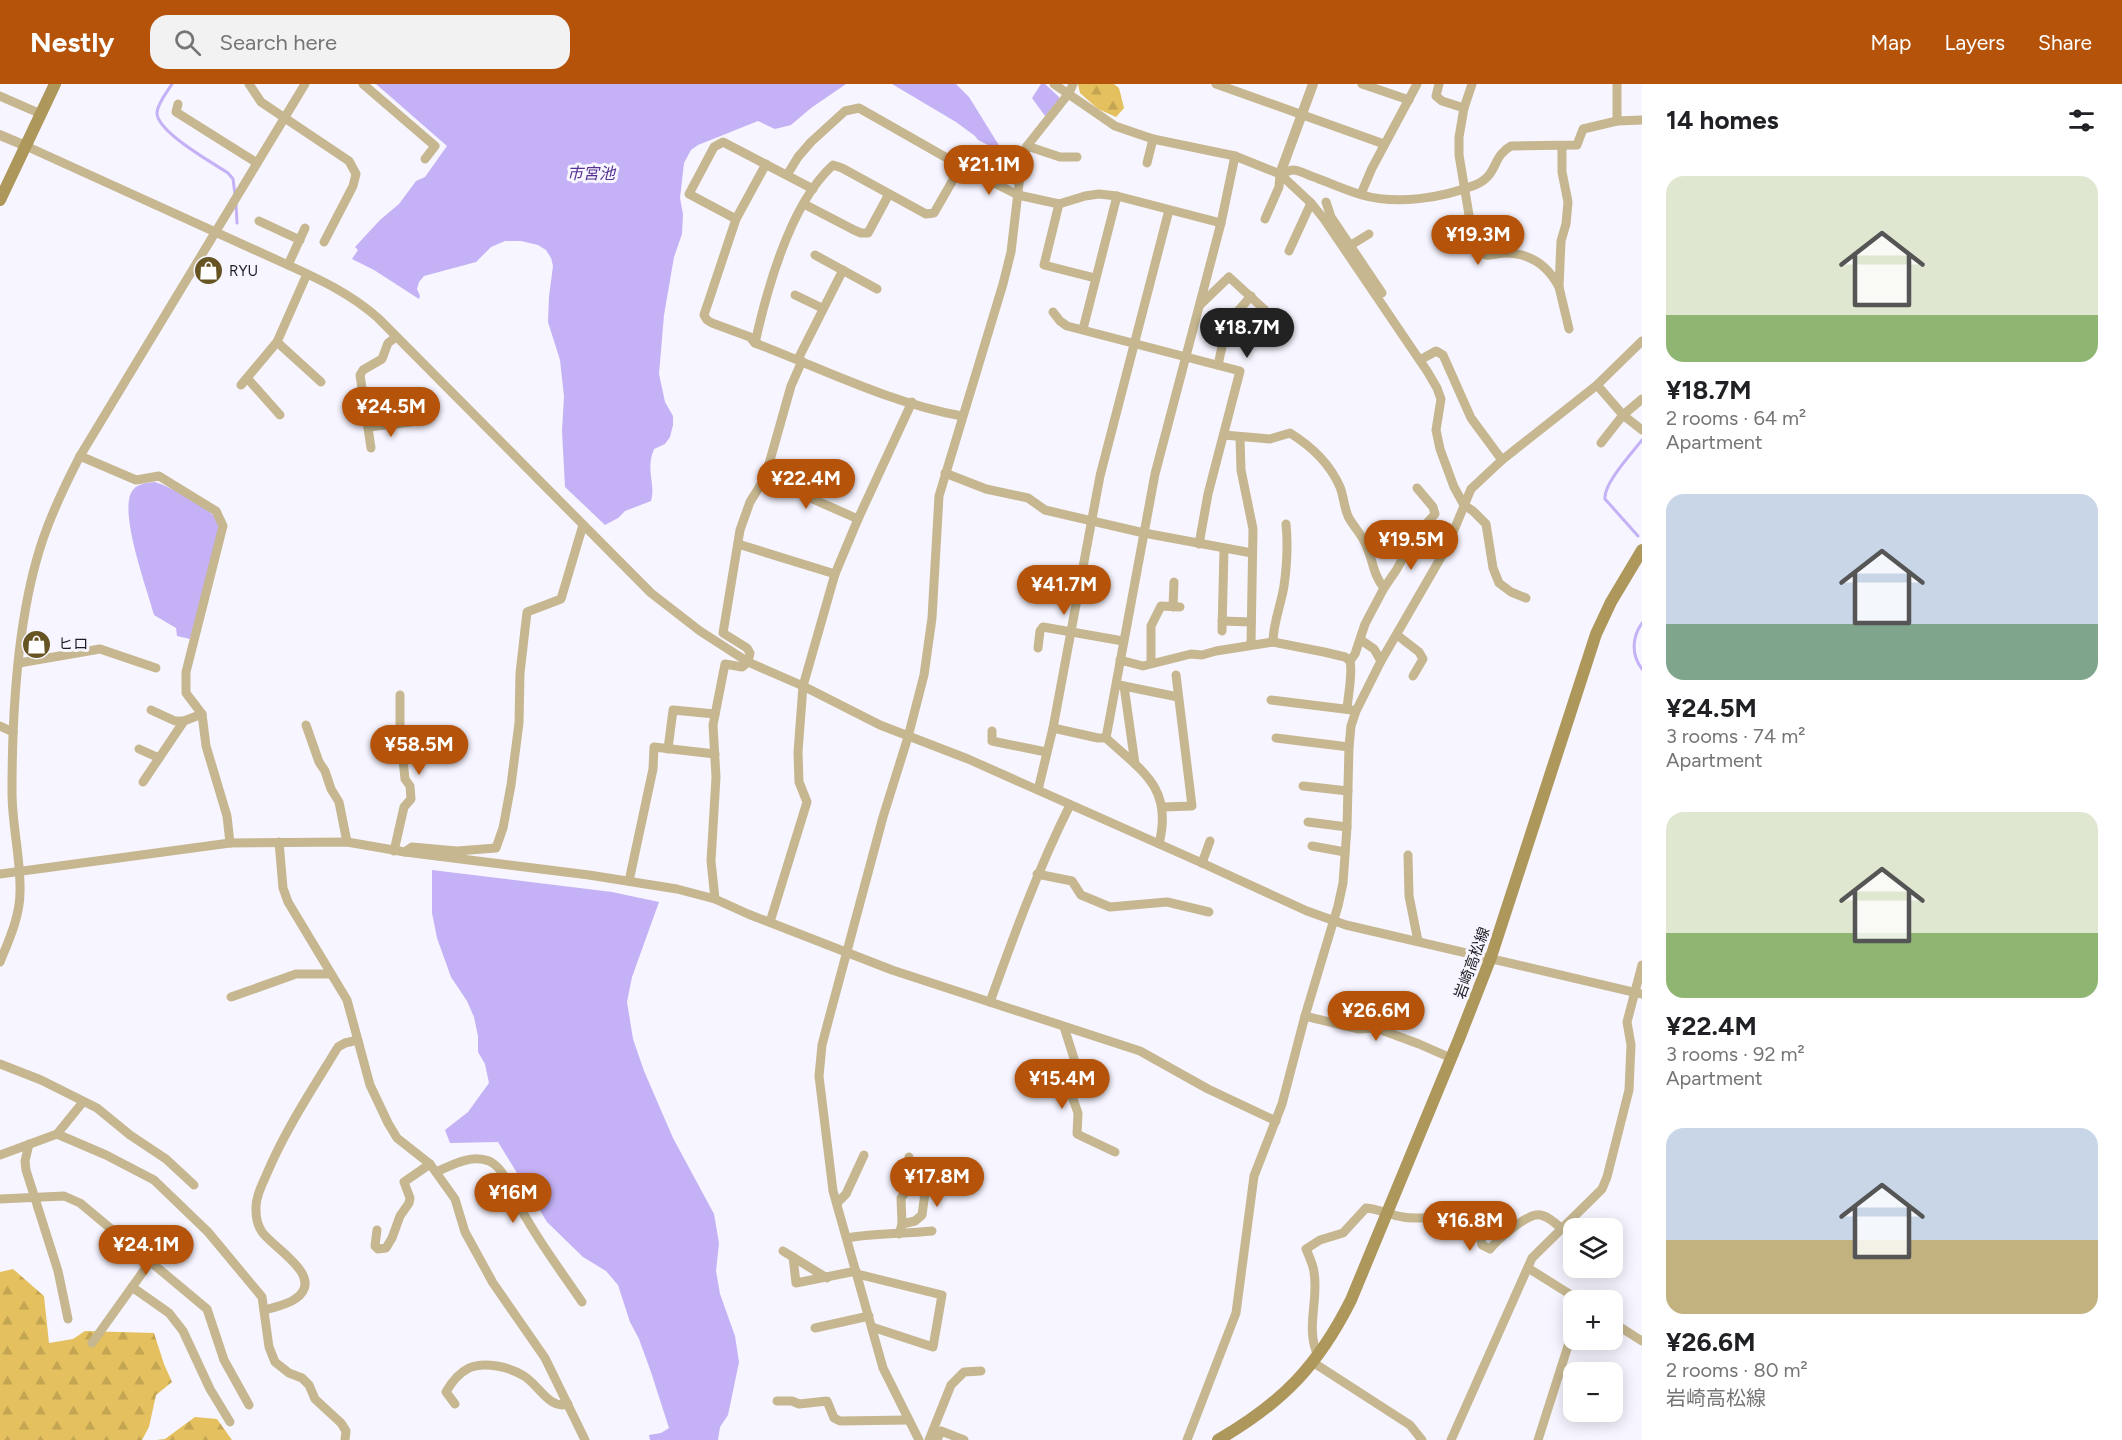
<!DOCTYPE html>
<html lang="en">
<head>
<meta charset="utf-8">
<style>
  body { margin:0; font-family:Figtree,"Noto Sans JP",sans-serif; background:#f2f2f2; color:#202124; height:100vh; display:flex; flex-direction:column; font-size:22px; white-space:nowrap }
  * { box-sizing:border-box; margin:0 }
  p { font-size:20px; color:#757577 }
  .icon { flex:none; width:33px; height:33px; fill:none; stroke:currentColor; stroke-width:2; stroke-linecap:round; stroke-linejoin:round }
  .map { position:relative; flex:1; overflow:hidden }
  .details { display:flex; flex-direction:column; background:#fff; width:480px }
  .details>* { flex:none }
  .controls { position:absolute; left:1563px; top:1134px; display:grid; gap:12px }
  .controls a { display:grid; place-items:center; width:60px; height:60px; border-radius:12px; background:#fff; box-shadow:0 3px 15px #0003; font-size:30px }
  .price { position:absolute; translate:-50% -51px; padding:0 14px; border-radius:21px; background:#b45309; color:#fff; font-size:20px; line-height:39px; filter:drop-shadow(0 2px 3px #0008) }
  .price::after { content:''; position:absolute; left:50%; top:36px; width:18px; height:14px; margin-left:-9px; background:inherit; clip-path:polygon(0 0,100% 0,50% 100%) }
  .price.active { background:#222; color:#fff }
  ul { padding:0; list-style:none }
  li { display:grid; align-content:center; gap:12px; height:318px; padding:0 24px }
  li span { display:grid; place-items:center; height:186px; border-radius:18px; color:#555 }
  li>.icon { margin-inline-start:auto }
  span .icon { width:108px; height:108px; fill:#fffc; stroke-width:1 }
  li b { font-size:26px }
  h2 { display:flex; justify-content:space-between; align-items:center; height:72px; padding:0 24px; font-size:26px }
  header { display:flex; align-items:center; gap:36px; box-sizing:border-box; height:84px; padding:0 30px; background:#b45309; color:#fff }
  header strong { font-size:28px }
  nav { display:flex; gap:33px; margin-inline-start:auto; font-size:21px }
  .search { width:420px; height:54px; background:#f2f2f2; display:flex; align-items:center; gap:15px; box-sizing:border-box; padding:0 21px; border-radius:18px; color:#757577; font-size:22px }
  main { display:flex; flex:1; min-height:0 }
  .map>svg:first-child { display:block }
</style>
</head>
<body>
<header>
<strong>Nestly</strong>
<div class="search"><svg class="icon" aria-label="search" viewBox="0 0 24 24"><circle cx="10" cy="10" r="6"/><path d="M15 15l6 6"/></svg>Search here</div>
<nav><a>Map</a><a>Layers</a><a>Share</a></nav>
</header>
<main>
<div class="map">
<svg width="1642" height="1356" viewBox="0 0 1642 1356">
  <defs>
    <pattern id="forest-firs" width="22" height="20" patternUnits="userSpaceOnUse" patternTransform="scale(1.5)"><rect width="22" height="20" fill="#e4c05f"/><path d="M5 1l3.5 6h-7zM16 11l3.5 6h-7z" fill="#c3a552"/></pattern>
  </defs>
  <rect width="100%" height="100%" fill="#f7f5ff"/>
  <g fill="url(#forest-firs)">
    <path d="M 1078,0 L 1114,0 L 1119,4 L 1124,24 L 1116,33 L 1098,25 L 1080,9 Z"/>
    <path d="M 13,1185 L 44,1212 L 49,1259 L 73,1255 L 85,1247 L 154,1249 L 164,1280 L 172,1298 L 156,1311 L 149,1343 L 142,1356 L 0,1356 L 0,1188 Z"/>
    <path d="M 195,1333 L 217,1335 L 232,1356 L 156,1356 L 165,1355 Z"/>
  </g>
  <g fill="#c4b1f6">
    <path d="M 376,0 L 846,0 L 811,24 L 791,41 L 775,45 L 758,37 L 698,61 L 691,66 L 684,79 L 680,114 L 683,130 L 682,150 L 674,173 L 664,231 L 659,290 L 665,318 L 673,332 L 673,341 L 670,353 L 665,360 L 654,365 C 645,387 656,399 651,417 L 625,427 L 618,434 L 605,441 L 565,403 L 562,347 L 564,312 L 560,276 L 548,238 L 549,213 L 553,182 L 551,174 L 546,166 L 538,161 L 521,157 L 505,157 L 491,163 L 476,178 L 424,192 L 419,198 L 417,205 L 420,212 L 419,215 L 374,186 L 352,175 L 358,166 L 355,163 L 380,136 L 399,120 L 416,97 L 425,93 L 447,62 Z"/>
    <path d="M 892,0 L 956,0 L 969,13 L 1008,76 L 1016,81 L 1016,86 L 1009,85 L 992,63 L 978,56 L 975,52 L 956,38 Z"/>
    <path d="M 1041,0 L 1045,0 L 1059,13 L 1059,16 L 1045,32 L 1032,14 Z"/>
    <path d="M 155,398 C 170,403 199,418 211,429 C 216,434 218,439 219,446 L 190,555 L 177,552 L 176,544 L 154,531 C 147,505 120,432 131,409 C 136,399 146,399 155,398 Z"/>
    <path d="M 432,786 L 612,808 L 659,818 L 632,893 L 627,918 L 633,955 L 644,987 L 673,1054 L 714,1130 L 719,1159 L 716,1187 L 720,1210 L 735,1252 L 739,1278 L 728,1331 L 720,1343 L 718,1356 L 650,1356 L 649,1351 L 661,1349 L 669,1344 L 651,1288 L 639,1255 L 630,1238 L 618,1201 L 606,1187 L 583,1173 L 547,1138 L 498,1058 L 450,1059 L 445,1046 L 468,1028 L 489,999 L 485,980 L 478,968 L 478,952 L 474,933 L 467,917 L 451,893 L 437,854 L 432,829 Z"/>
  </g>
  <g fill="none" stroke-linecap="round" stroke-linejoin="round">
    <g stroke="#c4b1f6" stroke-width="3">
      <path d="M 172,0 C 167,8 157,20 157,29 C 157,48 213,79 228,89 L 233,95 L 235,110"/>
      <path d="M 236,120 L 237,139"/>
      <path d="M 1638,452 L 1605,415 C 1603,400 1632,369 1642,356"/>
      <path d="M 1642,539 C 1632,553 1631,571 1642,585"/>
    </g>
    <g stroke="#c6b790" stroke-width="9">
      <path d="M 249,0 L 261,18 L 349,77 L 356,90 L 353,102 L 324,158"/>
      <path d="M 363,0 L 435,62 L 425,75"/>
      <path d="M 1054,0 L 1115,42 L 1153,55 L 1235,72 L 1280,90 L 1311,119 L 1324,135 L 1427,287 L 1437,304 L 1441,315 L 1436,346 L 1440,365 L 1454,403 L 1464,421 L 1473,427 L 1486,440 L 1493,484 L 1499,499 L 1511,508 L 1526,514"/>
      <path d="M 1216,0 L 1384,60"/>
      <path d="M 1362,0 L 1409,16"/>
      <path d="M 1439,0 L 1436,12 L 1442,17 L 1464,24"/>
      <path d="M 1472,0 L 1464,24 L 1459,53 L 1459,71 L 1470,137 L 1477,145 L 1480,167 L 1486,171 C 1493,172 1498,169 1505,169 C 1530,169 1548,182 1559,203"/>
      <path d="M 1617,0 L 1617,37"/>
      <path d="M 0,12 L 41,30"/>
      <path d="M 178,20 L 176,28 L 257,79"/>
      <path d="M 26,62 L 288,181 C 321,196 351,210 378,234 L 651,509 L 700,547 L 748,578 L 803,602 L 880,641 L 968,675 L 1202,779 L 1307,827 L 1346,841 L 1642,910"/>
      <path d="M 1027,62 L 1060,73 L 1077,73"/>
      <path d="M 1562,62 L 1562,88 L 1568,118 L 1566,140 L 1561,157 L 1559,203 L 1569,245"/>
      <path d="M 1147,79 L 1153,55"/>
      <path d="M 961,82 L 934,129 L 926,130 L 842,84 L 833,81 C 791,119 767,205 755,259 C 823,285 890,319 962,332"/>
      <path d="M 787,91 L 798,73 L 811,58 L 845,27 L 859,24 L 961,82 L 1018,111 L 1059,120 L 1085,112 L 1099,110 L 1117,112 L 1221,139"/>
      <path d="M 1361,110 L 1372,84 L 1417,0"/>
      <path d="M 1326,118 L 1331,133 L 1382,209"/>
      <path d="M 804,120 L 854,146 L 861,149 L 868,149 L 889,110"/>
      <path d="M 1059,120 L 1044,181 L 1095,194"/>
      <path d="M 736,135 L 689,110 L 714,63 L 723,58 L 813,105"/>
      <path d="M 1265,135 L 1279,103 L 1280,90 C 1284,89 1290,86 1293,86 C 1299,86 1306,90 1311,92 C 1328,98 1345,106 1362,111 C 1397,121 1442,114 1475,101 C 1499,91 1491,73 1511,62 L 1577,61 L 1583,45 L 1617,37 L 1642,36"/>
      <path d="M 259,137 L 300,156"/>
      <path d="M 1351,161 L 1369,150"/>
      <path d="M 1289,167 L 1311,119"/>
      <path d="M 815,171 L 877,205"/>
      <path d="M 288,181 L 305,144"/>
      <path d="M 795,211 L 822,224"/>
      <path d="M 1201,220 L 1229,193 L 1265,226"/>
      <path d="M 1053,228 L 1060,237 L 1067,242 L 1240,287 L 1208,410 L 1199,460"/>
      <path d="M 1083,245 L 1117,112"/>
      <path d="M 277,258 L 321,298"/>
      <path d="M 755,259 L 750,253 L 712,239 L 707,236 L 704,231 L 736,135 L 766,80"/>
      <path d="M 798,275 L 843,186"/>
      <path d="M 1420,276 L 1436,267 L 1443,271 L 1471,334 L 1502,376"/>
      <path d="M 1218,281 L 1227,240 L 1251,212"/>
      <path d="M 247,294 L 280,331"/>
      <path d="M 241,301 L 277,258 L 307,190"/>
      <path d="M 1597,301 L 1623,331 L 1642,346"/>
      <path d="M 368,343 L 411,338"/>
      <path d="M 1224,351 L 1270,355 L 1290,349 C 1311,362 1330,380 1340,403 C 1344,413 1344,425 1349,434 C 1354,443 1362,451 1366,461 C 1373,476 1373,491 1384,504"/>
      <path d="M 1240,354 L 1241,386 L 1253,445 L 1251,560"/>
      <path d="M 1601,359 L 1623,331 L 1642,315"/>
      <path d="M 371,364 L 360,291 L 363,286 L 382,275 L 388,259 L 396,253"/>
      <path d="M 80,372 L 136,396 L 159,392 L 216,427 L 223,442 L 186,588 L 186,609 L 202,630 L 206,662 L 227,732 L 230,759"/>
      <path d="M 945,389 L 986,405 L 1028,414 L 1045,426 L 1144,449 L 1252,469"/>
      <path d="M 765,394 L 858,435"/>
      <path d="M 738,460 L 835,490"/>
      <path d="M 1173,523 L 1174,498"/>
      <path d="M 1222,537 L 1251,538"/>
      <path d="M 1222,547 L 1224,465"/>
      <path d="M 1397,551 L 1419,568 L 1423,575 L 1413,592"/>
      <path d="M 1361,556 L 1374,565 L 1381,577"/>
      <path d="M 1273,558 C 1273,539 1281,521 1284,502 C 1287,481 1288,460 1286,440"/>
      <path d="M 1038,564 L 1040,547 L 1043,543 L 1123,557"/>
      <path d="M 1120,576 L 1143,582 L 1191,570 L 1202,571 L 1216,567 L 1273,558 L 1324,568 L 1345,573 L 1350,577 C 1353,588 1348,612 1347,625"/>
      <path d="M 1350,577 L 1355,570 L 1365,540 L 1384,504 L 1397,485 L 1413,455 L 1435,430 L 1433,423 L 1417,404"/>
      <path d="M 19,579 L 100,565 L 156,584"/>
      <path d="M 1151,579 L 1151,542 L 1161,522 L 1180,523"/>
      <path d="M 1119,601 L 1178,613"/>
      <path d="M 1124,602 L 1135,680"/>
      <path d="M 1271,616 L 1352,626"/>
      <path d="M 151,626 L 175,637 L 184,637"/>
      <path d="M 306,641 L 319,678 L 325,687 L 331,705 L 339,718 L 347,758"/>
      <path d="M 0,642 L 13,648"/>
      <path d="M 1053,644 L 1098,654 L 1106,654"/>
      <path d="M 992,647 L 992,657 L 1046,668"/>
      <path d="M 1276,654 L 1349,663"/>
      <path d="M 139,665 L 159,674"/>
      <path d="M 668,665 L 673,626 L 715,630"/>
      <path d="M 143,698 L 184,637 L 202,630"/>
      <path d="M 1303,702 L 1348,707"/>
      <path d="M 1038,706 L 1053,644 L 1100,392 L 1169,126"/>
      <path d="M 1163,723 L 1192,722 L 1176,591"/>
      <path d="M 1308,738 L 1347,743"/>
      <path d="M 279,758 L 283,804 L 288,818 L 347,916 L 370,1001 L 388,1039 L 397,1054 L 430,1080 L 455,1115 L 465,1148 L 493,1199 L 545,1274 L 585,1356"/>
      <path d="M 1159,760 C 1173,704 1143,688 1106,654 L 1155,390 L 1221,139 L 1235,72"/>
      <path d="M 1312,762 L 1345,768"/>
      <path d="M 394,767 L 404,723 L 411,715 L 410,702 L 405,695 L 400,647 L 400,611"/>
      <path d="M 405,768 L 412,763 L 457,767 L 496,764 L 503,744 L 511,701 L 519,639 L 520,589 L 527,528 L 561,515 L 583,441"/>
      <path d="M 1408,771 L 1409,812 L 1418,857"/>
      <path d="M 1202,779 L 1210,757"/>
      <path d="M 0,790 L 230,759 L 347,758 L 405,768 L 589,791 L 677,805 L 715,815 L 748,830 L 892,886 L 1140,967 L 1208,1005 L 1276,1037"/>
      <path d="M 1037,790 L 1072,797 L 1081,811 L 1110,823 L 1167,818 L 1209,828"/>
      <path d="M 629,797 L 653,685 L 654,663 L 715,670"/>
      <path d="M 715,815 L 711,777 L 716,693 L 713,641 L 725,580 L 742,583 L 748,578 L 750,569 L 747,564 L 723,549 L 740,446 L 750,418 L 765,394 L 791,302 L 802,277"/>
      <path d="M 770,838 L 807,718 L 799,698 L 798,668 L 803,602 L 835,490 L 858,435 L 912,318"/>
      <path d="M 0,878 C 9,856 20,832 20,808 C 21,775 12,742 12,708 C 12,628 17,531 43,455 C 53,426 66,399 80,372 L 305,0"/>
      <path d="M 231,913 L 296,890 L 330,890"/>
      <path d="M 990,918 C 1014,851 1038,785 1070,721"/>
      <path d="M 1305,932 L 1359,945 L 1376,944 L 1419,960 L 1451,974"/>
      <path d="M 1064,943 L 1078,987 L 1073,1015 L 1078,1029 L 1077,1050 L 1115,1068"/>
      <path d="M 0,980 L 41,996 L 97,1024 L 130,1051 L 166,1075 L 194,1101"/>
      <path d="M 57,1050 L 106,1071 L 154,1096 L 208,1148 L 262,1213 L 269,1263 L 275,1278 L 289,1289 L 302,1294 L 309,1301 L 315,1315 L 341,1339 L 346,1347 L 345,1356"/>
      <path d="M 29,1060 L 25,1077 L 26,1086 L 58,1187 L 68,1235"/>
      <path d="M 0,1071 L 57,1050 L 83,1018"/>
      <path d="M 436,1088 C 452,1081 471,1070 489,1077 C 502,1083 507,1098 513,1110 C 532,1148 558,1183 582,1218"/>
      <path d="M 0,1115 L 64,1112 L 80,1119 L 207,1225 L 224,1276 L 249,1321"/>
      <path d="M 837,1119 L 846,1110 L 864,1071"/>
      <path d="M 902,1140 L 915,1137 L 922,1131 L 925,1109 L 908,1105"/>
      <path d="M 377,1146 L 375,1162 L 378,1165 L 386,1164 L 392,1154 L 400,1132 L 409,1119 L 410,1114 L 404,1098 L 430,1080"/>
      <path d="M 899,1150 L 902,1140 L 901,1114 L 908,1105 L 905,1094 L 909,1073"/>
      <path d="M 847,1154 C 875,1149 904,1150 932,1147"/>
      <path d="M 783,1167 L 827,1194"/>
      <path d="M 793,1173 L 796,1199 L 856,1187"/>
      <path d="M 1528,1184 L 1579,1216"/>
      <path d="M 857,1190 L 942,1211 L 933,1263 L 872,1243"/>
      <path d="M 132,1203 L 169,1229 L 183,1247 L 210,1305 L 230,1338"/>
      <path d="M 265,1226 C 274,1223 287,1221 295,1215 C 327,1193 273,1164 262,1148 C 258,1142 256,1134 256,1126 C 255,1113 263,1099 268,1087 C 287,1043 313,1004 338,963 L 345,959 L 358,956"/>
      <path d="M 1612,1238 L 1642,1257"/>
      <path d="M 815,1244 L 869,1232"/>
      <path d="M 92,1259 L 150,1178"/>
      <path d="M 1318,1272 C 1305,1244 1319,1216 1314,1188 C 1313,1180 1309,1172 1306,1165 L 1320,1156 L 1343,1149 L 1366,1124 C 1379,1125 1390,1131 1403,1133 C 1422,1137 1463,1127 1477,1144 C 1480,1148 1481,1156 1482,1161 L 1490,1165 C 1497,1156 1525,1132 1536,1131 C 1545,1129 1555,1139 1561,1144"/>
      <path d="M 1314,1279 L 1410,1341 L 1422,1356"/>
      <path d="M 777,1317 L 792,1317 L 799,1320 L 827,1317 L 834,1334 L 840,1337 L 908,1336"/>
      <path d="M 455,1320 L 446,1308 C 451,1299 459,1289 469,1284 C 484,1277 510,1283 524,1292 C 539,1301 549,1326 568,1320"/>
      <path d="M 919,1356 L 883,1284 L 833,1107 L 819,992 L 822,961 L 828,938 L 883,733 L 908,653 L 924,591 L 932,534 L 939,412 L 1003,200 L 1011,168 L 1021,83 L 1027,62 L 1069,9 L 1073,0"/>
      <path d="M 929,1356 L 951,1301 L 964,1288 L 981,1287"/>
      <path d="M 937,1356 L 941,1347 L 964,1356"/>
      <path d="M 1187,1356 L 1236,1229 L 1254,1092 L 1282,1020 L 1305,932 L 1338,822 L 1343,799 L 1347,743 L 1349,663 L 1351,642 L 1356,627 L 1381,577 L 1447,463 L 1471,405 L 1502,376 L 1597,301 L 1642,257"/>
      <path d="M 1451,1356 L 1532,1174 L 1602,1105 L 1607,1093 L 1629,1006 L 1631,961 L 1627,938 L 1642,881"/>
      <path d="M 1538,1356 L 1574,1243"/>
    </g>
    <g stroke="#c6b790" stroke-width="10">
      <path d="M 0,51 L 26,62"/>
      <path d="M 1280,90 L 1313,0"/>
    </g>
    <g stroke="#ae975b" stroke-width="12">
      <path d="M 0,116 L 55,0"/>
      <path d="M 1218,1356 C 1282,1319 1318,1282 1351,1216 L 1459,955 L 1491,873 L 1596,550 L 1611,518 L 1642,466"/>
    </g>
  </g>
  <defs>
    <symbol id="shop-disc" viewBox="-11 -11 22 22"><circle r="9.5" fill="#665422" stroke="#f7f5ff"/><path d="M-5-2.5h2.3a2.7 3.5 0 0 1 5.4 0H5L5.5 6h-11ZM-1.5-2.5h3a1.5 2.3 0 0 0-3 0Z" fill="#fff"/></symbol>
  </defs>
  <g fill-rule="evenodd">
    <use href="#shop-disc" x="192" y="170" width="33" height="33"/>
    <use href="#shop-disc" x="20" y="544" width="33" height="33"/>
  </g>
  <g text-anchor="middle" stroke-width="6" stroke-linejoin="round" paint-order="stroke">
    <g font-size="15" fill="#1f1e23" stroke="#f7f5ff" text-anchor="start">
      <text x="229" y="192">RYU</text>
      <text x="58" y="565">ヒロ</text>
    </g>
    <g font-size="15" fill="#1f1e23" stroke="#f7f5ff">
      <text transform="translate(1472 879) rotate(-70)" y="5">岩崎高松線</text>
    </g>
    <g font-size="16" font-style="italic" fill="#563193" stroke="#f7f5ff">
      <text x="591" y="95">市宮池</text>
    </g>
  </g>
</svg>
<div class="controls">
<a><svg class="icon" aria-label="layers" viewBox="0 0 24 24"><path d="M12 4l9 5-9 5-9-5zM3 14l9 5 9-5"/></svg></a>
<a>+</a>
<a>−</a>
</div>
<b class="price" style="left:989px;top:112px">¥21.1M</b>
<b class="price" style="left:1478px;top:182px">¥19.3M</b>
<b class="price active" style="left:1247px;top:275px">¥18.7M</b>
<b class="price" style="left:391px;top:354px">¥24.5M</b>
<b class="price" style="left:806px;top:426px">¥22.4M</b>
<b class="price" style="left:1411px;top:487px">¥19.5M</b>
<b class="price" style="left:1064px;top:532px">¥41.7M</b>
<b class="price" style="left:419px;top:692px">¥58.5M</b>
<b class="price" style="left:1376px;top:958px">¥26.6M</b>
<b class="price" style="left:1062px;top:1026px">¥15.4M</b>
<b class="price" style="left:937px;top:1124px">¥17.8M</b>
<b class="price" style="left:513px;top:1140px">¥16M</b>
<b class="price" style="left:1470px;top:1168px">¥16.8M</b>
<b class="price" style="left:146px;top:1192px">¥24.1M</b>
</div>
<section class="details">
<h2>14 homes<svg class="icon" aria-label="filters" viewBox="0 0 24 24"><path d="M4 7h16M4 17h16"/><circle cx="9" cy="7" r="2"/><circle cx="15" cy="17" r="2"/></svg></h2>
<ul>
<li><span style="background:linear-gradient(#dfe7d0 75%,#8fb573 0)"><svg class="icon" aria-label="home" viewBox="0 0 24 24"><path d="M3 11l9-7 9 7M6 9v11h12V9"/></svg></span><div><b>¥18.7M</b><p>2 rooms · 64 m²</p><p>Apartment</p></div></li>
<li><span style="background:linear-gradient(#c9d6e8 70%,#7fa58c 0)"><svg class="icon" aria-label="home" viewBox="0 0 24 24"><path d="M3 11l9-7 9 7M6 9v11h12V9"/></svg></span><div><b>¥24.5M</b><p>3 rooms · 74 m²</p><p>Apartment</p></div></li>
<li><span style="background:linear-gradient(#dfe7d0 65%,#8fb573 0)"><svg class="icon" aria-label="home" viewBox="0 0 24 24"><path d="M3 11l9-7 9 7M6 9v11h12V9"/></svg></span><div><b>¥22.4M</b><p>3 rooms · 92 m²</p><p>Apartment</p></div></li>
<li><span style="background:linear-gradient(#c9d6e8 60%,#c2b280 0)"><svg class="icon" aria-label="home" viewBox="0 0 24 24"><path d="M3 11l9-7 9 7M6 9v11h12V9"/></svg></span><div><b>¥26.6M</b><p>2 rooms · 80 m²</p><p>岩崎高松線</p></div></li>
</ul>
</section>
</main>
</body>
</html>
